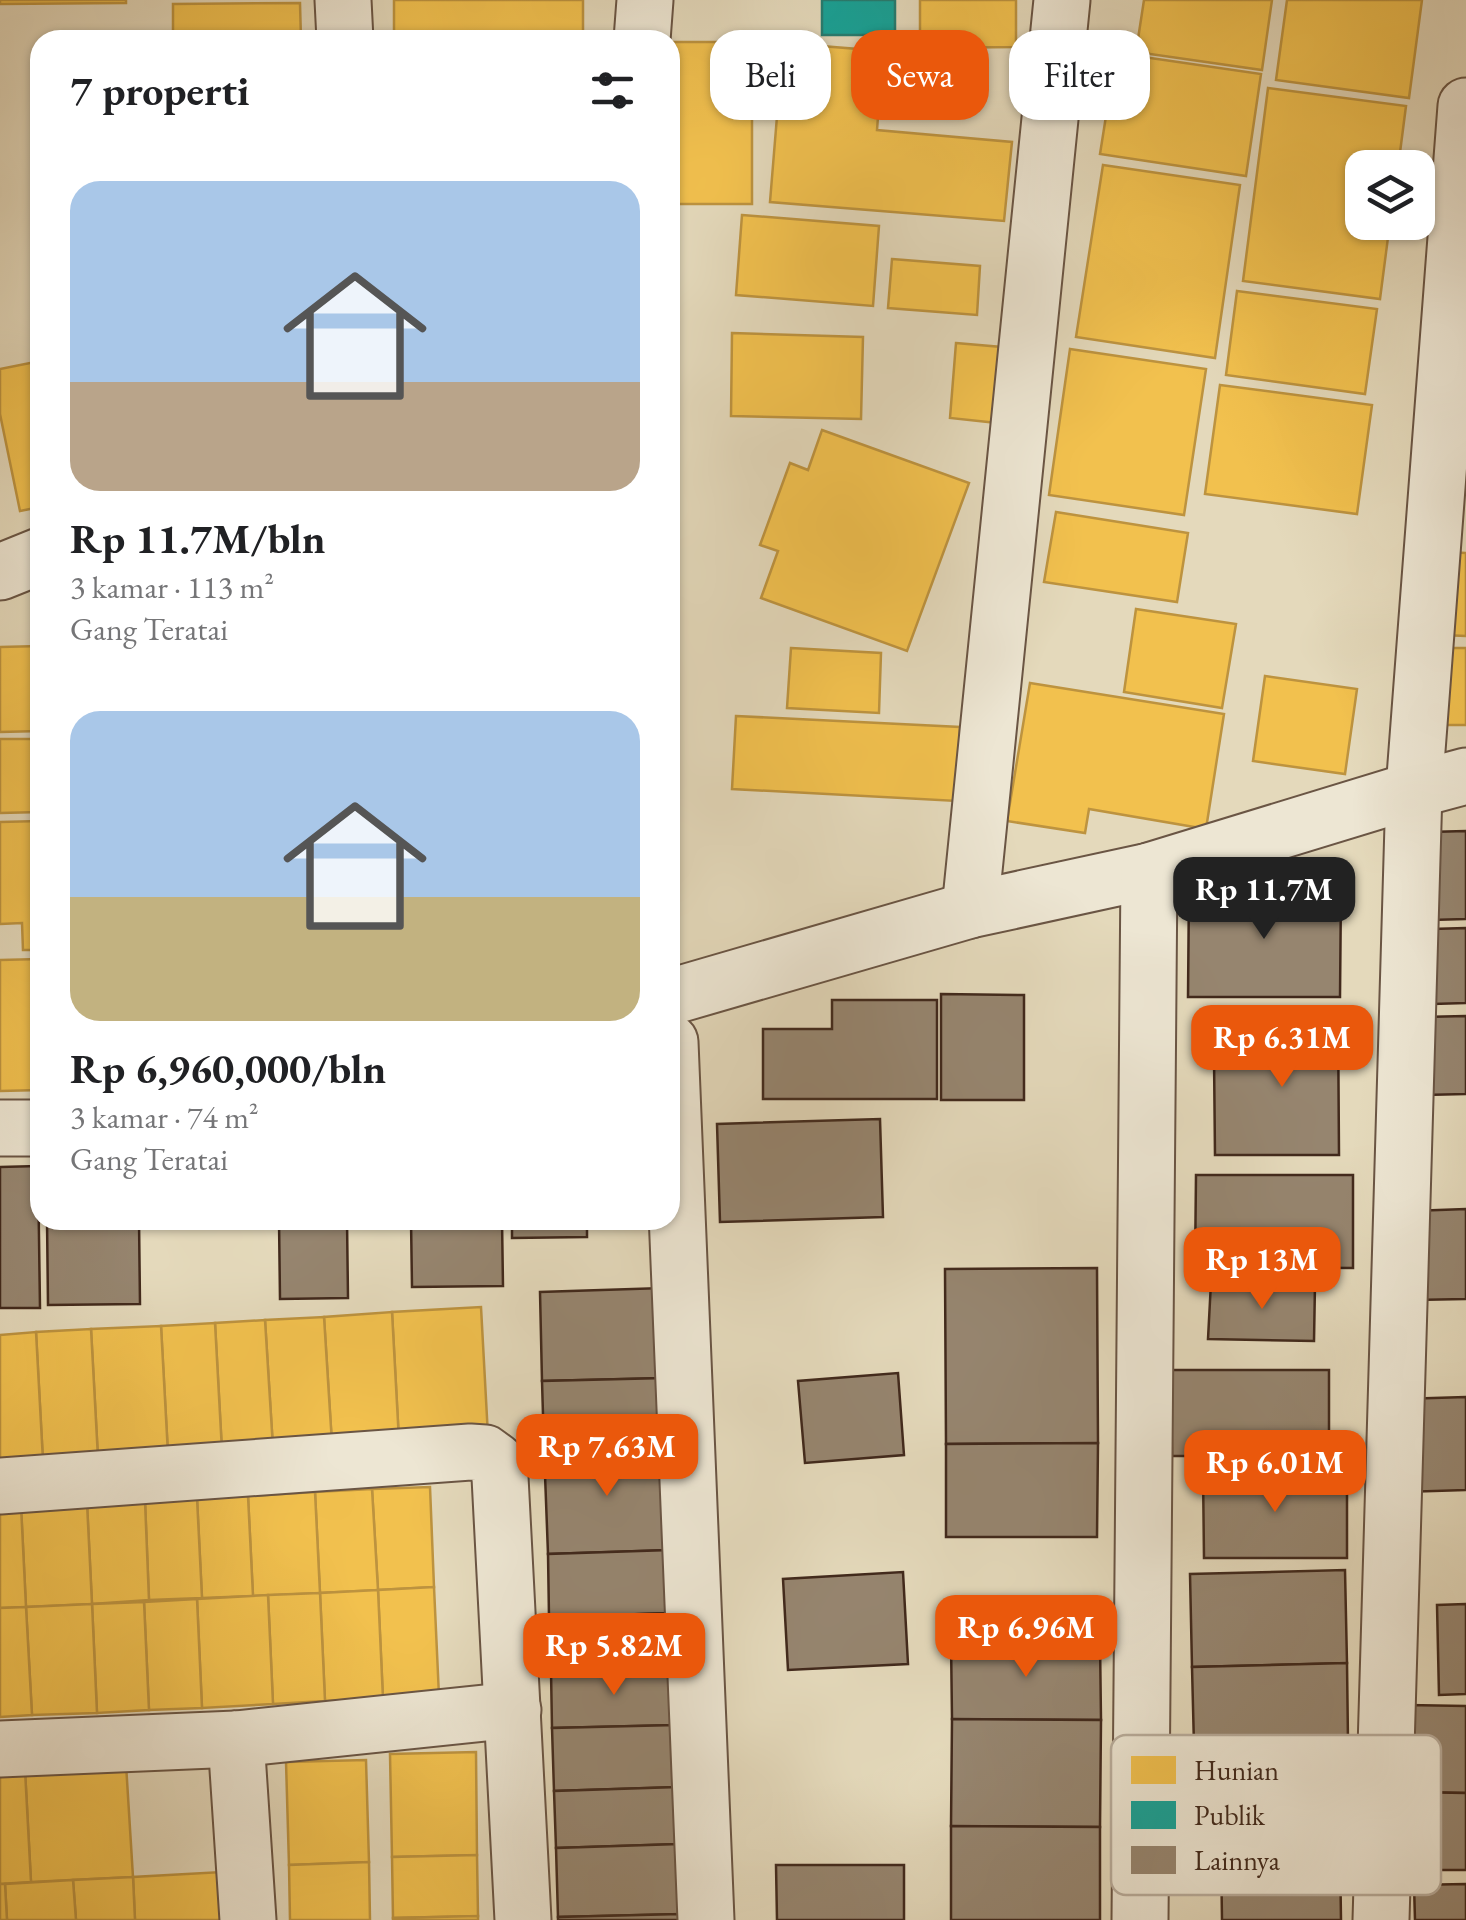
<!DOCTYPE html>
<html lang="id">
<head>
<meta charset="utf-8">
<style>
  body { margin:0; font-family:"EB Garamond",serif; background:#f2f2f2; color:#202124; height:100vh; display:flex; flex-direction:column; font-size:38px; white-space:nowrap }
  * { box-sizing:border-box; margin:0 }
  p { font-size:32px; color:#757577 }
  .icon { flex:none; width:55px; height:55px; fill:none; stroke:currentColor; stroke-width:2; stroke-linecap:round; stroke-linejoin:round }
  .map { position:relative; flex:1; overflow:hidden }
  .details { position:absolute; left:30px; top:30px; width:650px; height:1200px; display:flex; flex-direction:column; background:#fff; border-radius:30px; box-shadow:0 2px 8px #0004 }
  .details>* { flex:none }
  .hud { position:absolute; left:710px; top:30px; width:605px; height:90px; display:flex; gap:20px }
  .controls { position:absolute; left:1345px; top:150px; display:grid; gap:20px }
  .controls a { display:grid; place-items:center; width:90px; height:90px; border-radius:20px; background:#fff; box-shadow:0 2px 8px #0004; font-size:50px }
  .price { position:absolute; translate:-50% -85px; padding:0 22px; border-radius:20px; background:#ea580c; color:#fff; font-size:32px; line-height:65px; filter:drop-shadow(0 2px 5px #0008) }
  .price::after { content:''; position:absolute; left:50%; top:60px; width:30px; height:22px; margin-left:-15px; background:inherit; clip-path:polygon(0 0,100% 0,50% 100%) }
  .price.current { background:#222; color:#fff }
  ul { padding:0; list-style:none }
  li { display:grid; align-content:center; gap:20px; height:530px; padding:0 40px }
  li span { display:grid; place-items:center; height:310px; border-radius:30px; color:#555 }
  li>.icon { margin-inline-start:auto }
  span .icon { width:180px; height:180px; fill:#fffc; stroke-width:1 }
  li b { font-size:42px }
  h2 { display:flex; justify-content:space-between; align-items:center; height:120px; padding:0 40px; font-size:42px }
  .chip { padding:0 35px; border-radius:30px; background:#fff; box-shadow:0 2px 8px #0004; font-size:35px; line-height:90px }
  .chip.current { background:#ea580c; color:#fff }
  .map>svg:first-child { display:block }
</style>
</head>
<body>
<div class="map">
<svg width="1466" height="1920" viewBox="0 0 1466 1920">
  <rect width="100%" height="100%" fill="#e4d9bb"/>
  <filter id="stains"><feTurbulence type="fractalNoise" baseFrequency=".002" numOctaves="4"/><feColorMatrix values="0 0 0 0 .2 0 0 0 0 .09 0 0 0 0 .02 0 0 0 .5 -.17"/></filter>
  <radialGradient id="worn" r=".72"><stop offset=".6" stop-color="#630" stop-opacity="0"/><stop offset="1" stop-color="#630" stop-opacity=".3"/></radialGradient>
  <g fill="#f2c14e" stroke="#bd933f" stroke-width="2.5">
    <path d="M 0,0 L 126,0 L 126,3 L 0,4 Z"/>
    <path d="M 394,0 L 583,0 L 583,36 L 394,35 Z"/>
    <path d="M 920,0 L 1016,0 L 1016,47 L 920,48 Z"/>
    <path d="M 1144,0 L 1272,0 L 1262,70 L 1136,52 Z"/>
    <path d="M 1287,0 L 1422,0 L 1409,98 L 1276,80 Z"/>
    <path d="M 300,3 L 301,40 L 173,40 L 173,4 Z"/>
    <rect x="670" y="42" width="82" height="162"/>
    <path d="M 783,43 L 883,51 L 877,130 L 1012,142 L 1004,221 L 770,202 Z"/>
    <path d="M 1116,53 L 1261,74 L 1246,176 L 1100,154 Z"/>
    <path d="M 1268,88 L 1406,106 L 1398,168 L 1362,168 L 1362,222 L 1390,222 L 1380,299 L 1243,281 Z"/>
    <path d="M 1103,165 L 1240,185 L 1215,358 L 1076,337 Z"/>
    <path d="M 742,215 L 879,226 L 873,306 L 736,295 Z"/>
    <path d="M 892,259 L 980,266 L 977,315 L 888,308 Z"/>
    <path d="M 1237,291 L 1377,309 L 1365,394 L 1226,375 Z"/>
    <path d="M 732,333 L 863,337 L 861,419 L 731,416 Z"/>
    <path d="M 956,343 L 1013,348 L 1007,424 L 950,418 Z"/>
    <path d="M 1070,349 L 1206,369 L 1184,515 L 1049,495 Z"/>
    <path d="M 40,361 L 40,507 L 20,511 L 0,414 L 0,369 Z"/>
    <path d="M 1220,385 L 1372,405 L 1357,514 L 1205,494 Z"/>
    <path d="M 822,430 L 969,483 L 907,651 L 761,598 L 778,551 L 760,545 L 790,463 L 808,470 Z"/>
    <path d="M 1056,512 L 1188,533 L 1177,602 L 1044,582 Z"/>
    <path d="M 1448,552 L 1466,553 L 1466,636 L 1443,635 Z"/>
    <path d="M 1136,609 L 1236,624 L 1222,708 L 1124,692 Z"/>
    <path d="M 40,646 L 40,731 L 0,732 L 0,647 Z"/>
    <path d="M 791,648 L 881,653 L 879,713 L 787,708 Z"/>
    <rect x="1446" y="648" width="20" height="77"/>
    <path d="M 1265,676 L 1357,689 L 1345,774 L 1253,761 Z"/>
    <path d="M 1030,683 L 1224,714 L 1206,829 L 1089,809 L 1085,833 L 1007,821 Z"/>
    <path d="M 736,716 L 960,727 L 957,801 L 732,789 Z"/>
    <path d="M 0,739 L 40,739 L 40,812 L 0,813 Z"/>
    <path d="M 40,821 L 40,950 L 23,950 L 22,923 L 0,924 L 0,822 Z"/>
    <path d="M 40,959 L 40,1090 L 0,1091 L 0,960 Z"/>
    <path d="M 481,1307 L 488,1436 L 399,1441 L 392,1312 Z"/>
    <path d="M 392,1312 L 399,1441 L 332,1444 L 324,1317 Z"/>
    <path d="M 324,1317 L 332,1444 L 273,1448 L 265,1320 Z"/>
    <path d="M 265,1320 L 273,1448 L 222,1451 L 215,1323 Z"/>
    <path d="M 215,1323 L 222,1451 L 168,1454 L 161,1326 Z"/>
    <path d="M 161,1326 L 168,1454 L 98,1458 L 91,1329 Z"/>
    <path d="M 91,1329 L 98,1458 L 43,1461 L 36,1332 Z"/>
    <path d="M 36,1332 L 43,1461 L 0,1463 L 0,1335 Z"/>
    <path d="M 430,1487 L 434,1587 L 378,1590 L 372,1489 Z"/>
    <path d="M 372,1489 L 378,1590 L 320,1593 L 315,1492 Z"/>
    <path d="M 315,1492 L 320,1593 L 253,1596 L 248,1496 Z"/>
    <path d="M 248,1496 L 253,1596 L 202,1598 L 197,1498 Z"/>
    <path d="M 197,1498 L 202,1598 L 149,1600 L 145,1501 Z"/>
    <path d="M 145,1501 L 149,1600 L 92,1604 L 87,1503 Z"/>
    <path d="M 87,1503 L 92,1604 L 26,1607 L 21,1506 Z"/>
    <path d="M 21,1506 L 26,1607 L 0,1608 L 0,1507 Z"/>
    <path d="M 434,1587 L 439,1696 L 383,1699 L 378,1590 Z"/>
    <path d="M 378,1590 L 383,1699 L 325,1701 L 320,1593 Z"/>
    <path d="M 320,1593 L 325,1701 L 273,1704 L 268,1595 Z"/>
    <path d="M 268,1595 L 273,1704 L 202,1708 L 197,1599 Z"/>
    <path d="M 197,1599 L 202,1708 L 149,1710 L 144,1602 Z"/>
    <path d="M 144,1602 L 149,1710 L 97,1713 L 92,1604 Z"/>
    <path d="M 92,1604 L 97,1713 L 32,1715 L 26,1607 Z"/>
    <path d="M 26,1607 L 32,1715 L 0,1717 L 0,1608 Z"/>
    <path d="M 476,1752 L 477,1855 L 392,1857 L 390,1754 Z"/>
    <path d="M 366,1760 L 369,1862 L 289,1865 L 286,1762 Z"/>
    <path d="M 126,1764 L 133,1877 L 31,1882 L 25,1770 Z"/>
    <path d="M 25,1770 L 31,1882 L 0,1884 L 0,1771 Z"/>
    <path d="M 477,1855 L 478,1916 L 393,1918 L 392,1857 Z"/>
    <path d="M 369,1862 L 370,1920 L 290,1920 L 289,1865 Z"/>
    <path d="M 222,1872 L 225,1920 L 135,1920 L 133,1877 Z"/>
    <path d="M 133,1877 L 135,1920 L 76,1920 L 73,1880 Z"/>
    <path d="M 73,1880 L 76,1920 L 7,1920 L 5,1884 Z"/>
    <path d="M 0,1884 L 5,1884 L 7,1920 L 0,1920 Z"/>
    <path d="M 478,1916 L 478,1920 L 393,1920 L 393,1918 Z"/>
  </g>
  <rect fill="#17a398" stroke="#247e73" stroke-width="2.5" x="822" y="0" width="73" height="35"/>
  <g fill="#96856f" stroke="#41291c" stroke-width="2.5">
    <path d="M 1466,831 L 1466,919 L 1431,920 L 1429,832 Z"/>
    <path d="M 1189,887 L 1341,887 L 1340,997 L 1188,997 Z"/>
    <path d="M 1466,928 L 1466,1003 L 1433,1004 L 1432,929 Z"/>
    <path d="M 941,994 L 1024,995 L 1024,1100 L 941,1100 Z"/>
    <path d="M 832,1000 L 937,1000 L 937,1099 L 763,1099 L 763,1029 L 832,1029 Z"/>
    <path d="M 1338,1008 L 1339,1155 L 1215,1155 L 1214,1057 L 1270,1057 L 1270,1009 Z"/>
    <path d="M 1466,1016 L 1466,1094 L 1424,1095 L 1423,1017 Z"/>
    <path d="M 880,1119 L 883,1217 L 720,1222 L 717,1124 Z"/>
    <path d="M 38,1166 L 40,1308 L 0,1308 L 0,1167 Z"/>
    <path d="M 1196,1175 L 1353,1175 L 1353,1268 L 1195,1267 Z"/>
    <path d="M 1466,1209 L 1466,1299 L 1414,1300 L 1412,1211 Z"/>
    <path d="M 47,1220 L 139,1220 L 140,1304 L 48,1305 Z"/>
    <path d="M 279,1220 L 347,1220 L 348,1298 L 280,1299 Z"/>
    <path d="M 411,1220 L 502,1220 L 503,1286 L 412,1287 Z"/>
    <path d="M 512,1220 L 587,1220 L 587,1237 L 512,1238 Z"/>
    <path d="M 1097,1268 L 1098,1443 L 946,1444 L 945,1269 Z"/>
    <path d="M 1211,1282 L 1315,1284 L 1314,1341 L 1208,1339 Z"/>
    <path d="M 663,1288 L 665,1378 L 542,1381 L 540,1292 Z"/>
    <path d="M 1171,1370 L 1329,1370 L 1329,1456 L 1172,1456 Z"/>
    <path d="M 898,1373 L 904,1455 L 805,1463 L 798,1381 Z"/>
    <path d="M 665,1378 L 668,1445 L 544,1448 L 542,1381 Z"/>
    <path d="M 1466,1397 L 1466,1490 L 1403,1492 L 1401,1399 Z"/>
    <path d="M 1098,1443 L 1097,1537 L 946,1537 L 946,1444 Z"/>
    <path d="M 668,1445 L 670,1550 L 548,1554 L 544,1448 Z"/>
    <path d="M 1347,1471 L 1347,1558 L 1204,1558 L 1203,1472 Z"/>
    <path d="M 670,1550 L 673,1613 L 549,1617 L 548,1554 Z"/>
    <path d="M 1345,1570 L 1347,1663 L 1192,1667 L 1190,1574 Z"/>
    <path d="M 903,1572 L 908,1664 L 788,1670 L 783,1579 Z"/>
    <path d="M 1466,1604 L 1466,1694 L 1439,1695 L 1437,1605 Z"/>
    <path d="M 673,1613 L 675,1667 L 551,1671 L 549,1617 Z"/>
    <path d="M 951,1641 L 1100,1642 L 1101,1720 L 952,1719 Z"/>
    <path d="M 1347,1663 L 1348,1742 L 1194,1746 L 1192,1667 Z"/>
    <path d="M 675,1667 L 676,1725 L 552,1728 L 551,1671 Z"/>
    <path d="M 1407,1705 L 1466,1706 L 1466,1793 L 1406,1792 Z"/>
    <path d="M 952,1719 L 1101,1720 L 1100,1827 L 951,1826 Z"/>
    <path d="M 676,1725 L 678,1787 L 554,1791 L 552,1728 Z"/>
    <path d="M 678,1787 L 679,1844 L 556,1848 L 554,1791 Z"/>
    <path d="M 1406,1792 L 1466,1793 L 1466,1870 L 1405,1870 Z"/>
    <path d="M 951,1826 L 1100,1827 L 1100,1920 L 951,1920 Z"/>
    <path d="M 679,1844 L 681,1914 L 558,1917 L 556,1848 Z"/>
    <path d="M 1340,1851 L 1341,1920 L 1222,1920 L 1221,1853 Z"/>
    <path d="M 776,1865 L 904,1865 L 904,1920 L 777,1920 Z"/>
    <path d="M 1466,1884 L 1466,1920 L 1415,1920 L 1414,1885 Z"/>
    <path d="M 681,1914 L 681,1920 L 558,1920 L 558,1917 Z"/>
  </g>
  <g fill="none" stroke-linecap="round" stroke-linejoin="round">
    <defs>
      <g id="minor">
        <path d="M 343,0 L 345,40"/>
        <path d="M 642,40 L 645,0"/>
        <path d="M 0,572 L 40,556"/>
        <path d="M 970,910 L 1062,0"/>
        <path d="M 670,997 L 970,910 L 1149,871 L 1414,790 L 1466,776"/>
        <path d="M 670,1042 L 706,1920"/>
        <path d="M 0,1128 L 40,1128"/>
        <path d="M 0,1486 L 470,1452 L 485,1453 L 496,1461 L 500,1477 L 523,1920"/>
        <path d="M 236,1739 L 248,1920"/>
        <path d="M 0,1749 L 236,1739 L 513,1710"/>
        <path d="M 1140,1920 L 1149,871"/>
        <path d="M 1381,1920 L 1414,790 L 1466,106"/>
      </g>
    </defs>
    <use href="#minor" stroke="#6a5544" stroke-width="59"/>
    <use href="#minor" stroke="#ede6d3" stroke-width="55"/>
  </g>
  <rect x="1111" y="1735" width="330" height="160" rx="15" fill="#ede6d3" stroke="#b9ad9c" stroke-width="2.5"/>
  <rect x="1131" y="1756" width="45" height="28" fill="#f2c14e"/>
  <rect x="1131" y="1801" width="45" height="28" fill="#17a398"/>
  <rect x="1131" y="1846" width="45" height="28" fill="#96856f"/>
  <g font-size="28" fill="#41291c">
    <text x="1194" y="1780">Hunian</text>
    <text x="1194" y="1825">Publik</text>
    <text x="1194" y="1870">Lainnya</text>
  </g>
  <rect width="100%" height="100%" filter="url(#stains)"/>
  <rect width="100%" height="100%" fill="url(#worn)"/>
</svg>
<div class="controls">
<a><svg class="icon" aria-label="layers" viewBox="0 0 24 24"><path d="M12 4l9 5-9 5-9-5zM3 14l9 5 9-5"/></svg></a>
</div>
<b class="price current" style="left:1264px;top:942px">Rp 11.7M</b>
<b class="price" style="left:1282px;top:1090px">Rp 6.31M</b>
<b class="price" style="left:1262px;top:1312px">Rp 13M</b>
<b class="price" style="left:607px;top:1499px">Rp 7.63M</b>
<b class="price" style="left:1275px;top:1515px">Rp 6.01M</b>
<b class="price" style="left:1026px;top:1680px">Rp 6.96M</b>
<b class="price" style="left:614px;top:1698px">Rp 5.82M</b>
<div class="hud">
<a class="chip">Beli</a>
<a class="chip current">Sewa</a>
<a class="chip">Filter</a>
</div>
<section class="details">
<h2>7 properti<svg class="icon" aria-label="filters" viewBox="0 0 24 24"><path d="M4 7h16M4 17h16"/><circle cx="9" cy="7" r="2"/><circle cx="15" cy="17" r="2"/></svg></h2>
<ul>
<li><span style="background:linear-gradient(#a9c7e8 65%,#b9a48a 0)"><svg class="icon" aria-label="home" viewBox="0 0 24 24"><path d="M3 11l9-7 9 7M6 9v11h12V9"/></svg></span><div><b>Rp 11.7M/bln</b><p>3 kamar · 113 m²</p><p>Gang Teratai</p></div></li>
<li><span style="background:linear-gradient(#a9c7e8 60%,#c2b280 0)"><svg class="icon" aria-label="home" viewBox="0 0 24 24"><path d="M3 11l9-7 9 7M6 9v11h12V9"/></svg></span><div><b>Rp 6,960,000/bln</b><p>3 kamar · 74 m²</p><p>Gang Teratai</p></div></li>
</ul>
</section>
</div>
</body>
</html>
